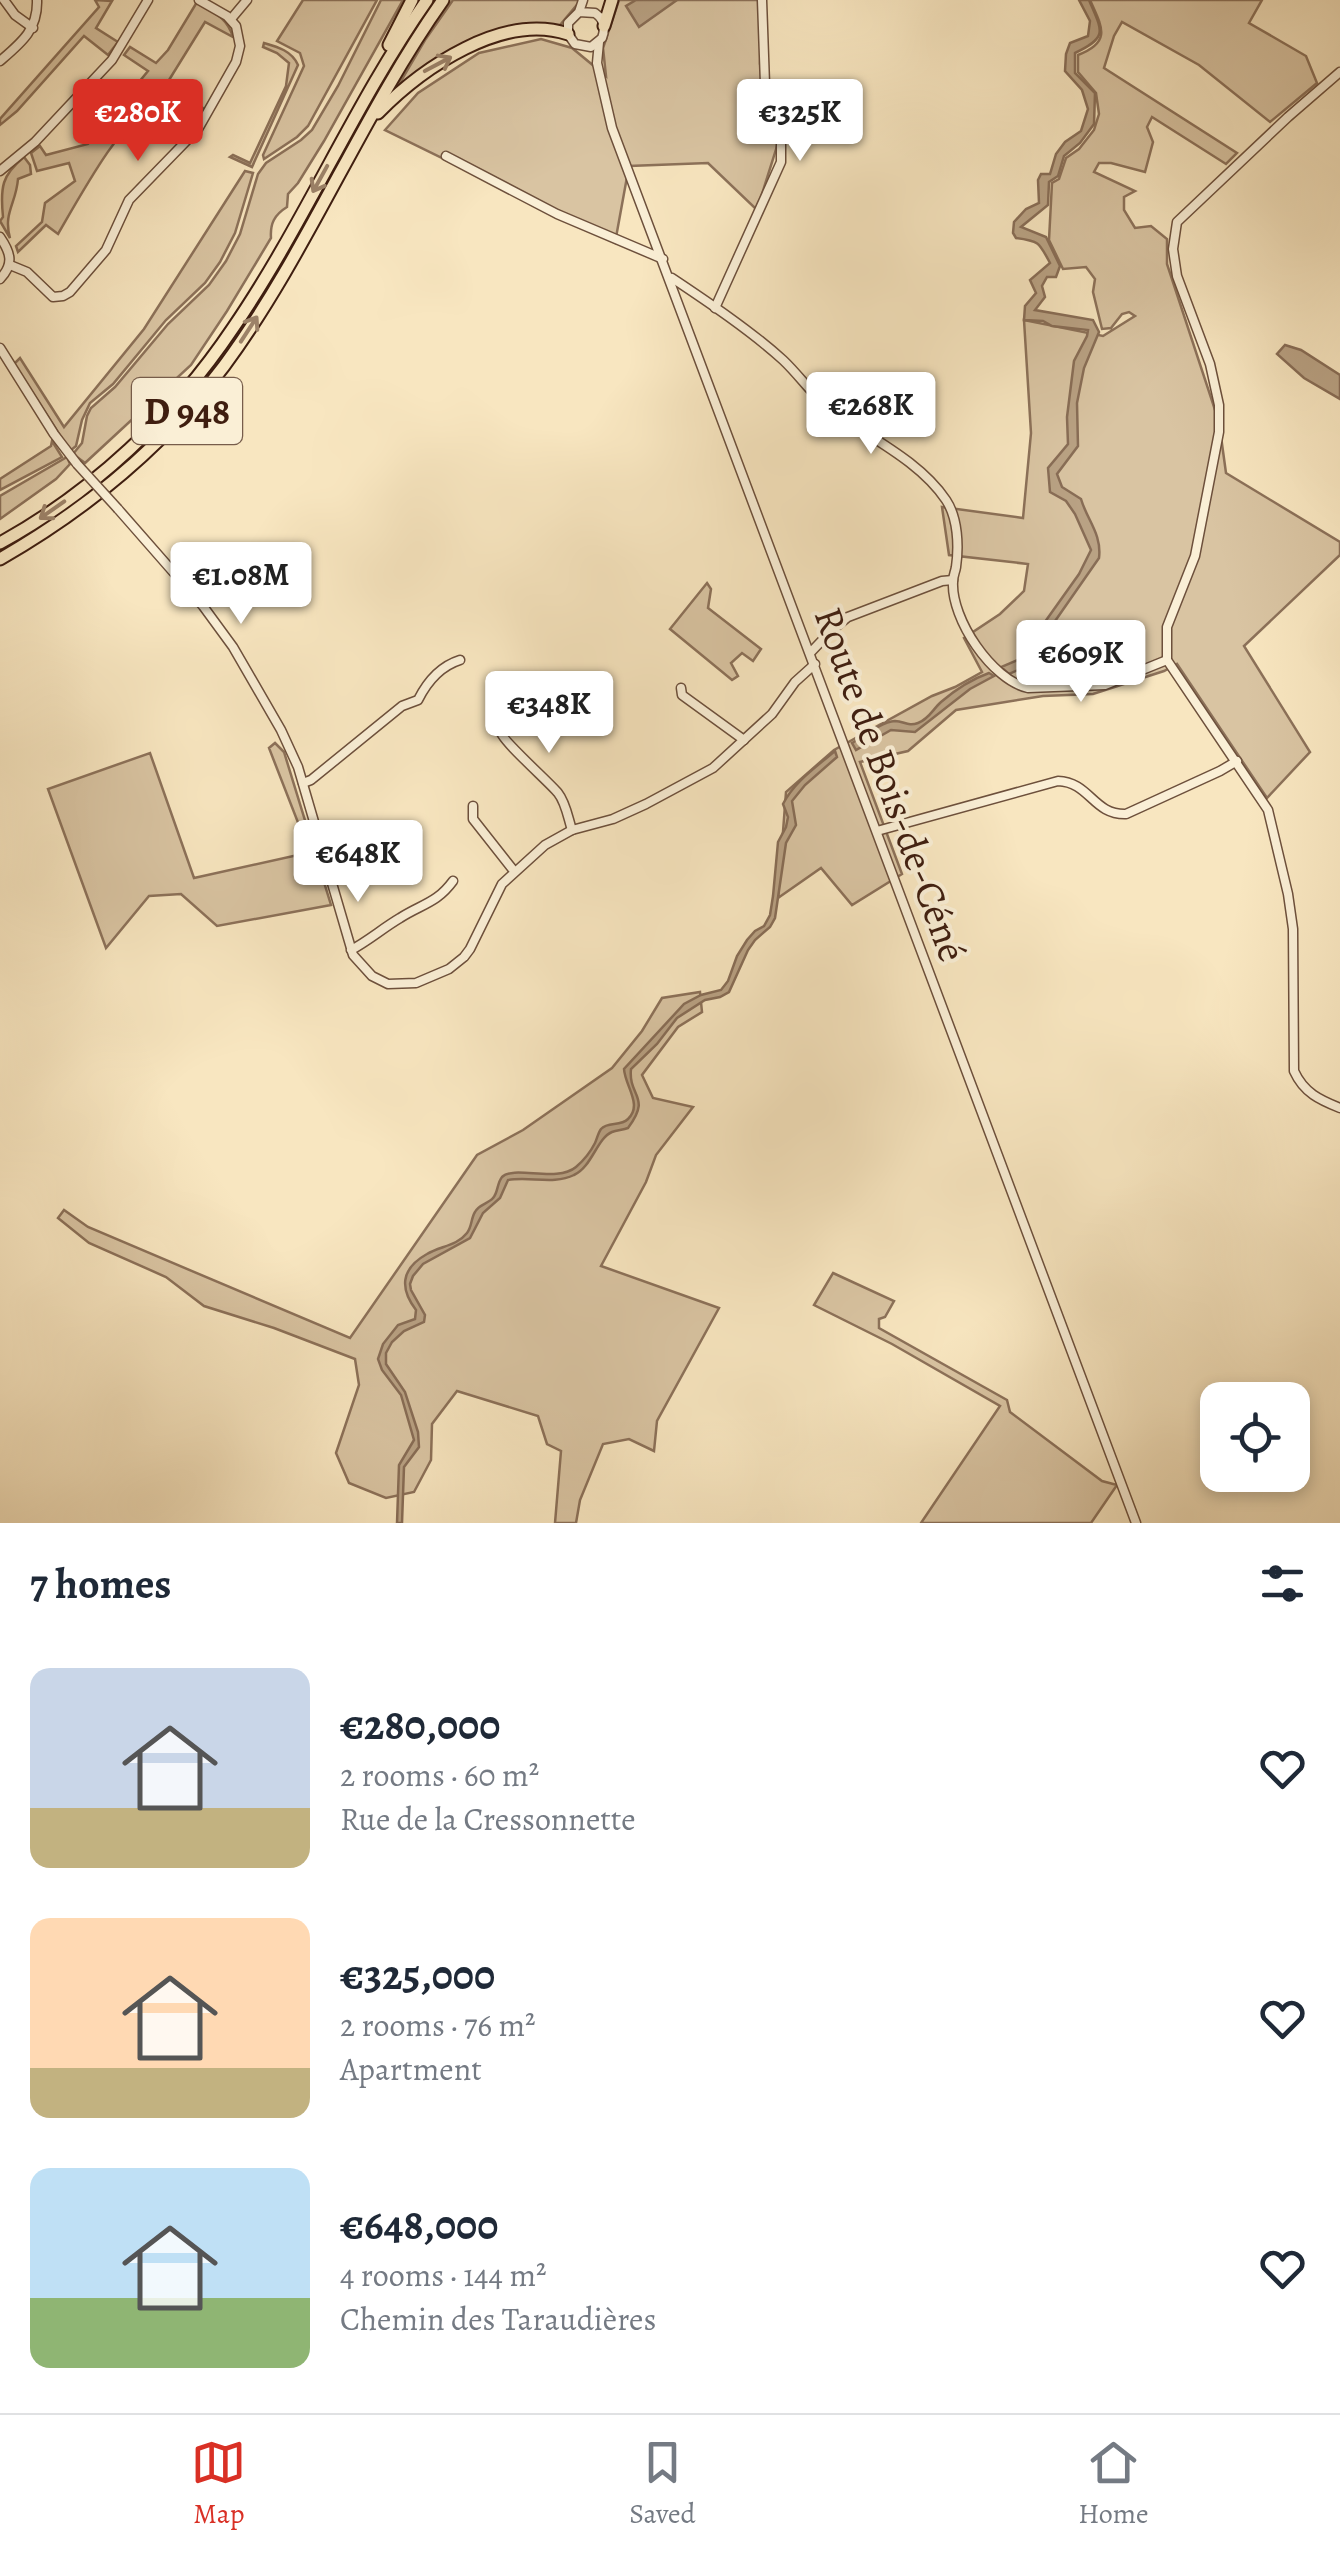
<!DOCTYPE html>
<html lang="en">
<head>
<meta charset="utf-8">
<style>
  body { margin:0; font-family:Alegreya,serif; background:#f2f2f3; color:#1f2937; height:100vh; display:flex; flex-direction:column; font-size:38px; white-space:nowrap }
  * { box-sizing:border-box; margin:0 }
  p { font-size:32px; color:#747a83 }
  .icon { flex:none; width:55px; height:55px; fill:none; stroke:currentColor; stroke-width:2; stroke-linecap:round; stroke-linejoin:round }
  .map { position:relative; height:1523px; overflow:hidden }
  .panel { display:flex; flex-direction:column; background:#fff; flex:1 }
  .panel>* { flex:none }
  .controls { position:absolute; left:1200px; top:1382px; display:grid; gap:20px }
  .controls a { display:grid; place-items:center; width:110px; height:110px; border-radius:20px; background:#fff; box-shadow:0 5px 15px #0003; font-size:50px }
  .price { position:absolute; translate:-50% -85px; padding:0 22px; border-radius:10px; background:#fff; color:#222; font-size:32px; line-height:65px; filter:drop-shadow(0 2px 5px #0008) }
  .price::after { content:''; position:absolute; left:50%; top:60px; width:30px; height:22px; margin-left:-15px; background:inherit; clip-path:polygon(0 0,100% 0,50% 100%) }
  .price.selected { background:#d93025; color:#fff }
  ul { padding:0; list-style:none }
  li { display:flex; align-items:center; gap:30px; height:250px; padding:0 30px }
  li span { display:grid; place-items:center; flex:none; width:280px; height:200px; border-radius:20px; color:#555 }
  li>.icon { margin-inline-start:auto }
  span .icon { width:120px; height:120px; fill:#fffc; stroke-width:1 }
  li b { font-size:42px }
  h2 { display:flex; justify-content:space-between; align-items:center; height:120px; padding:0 30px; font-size:42px }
  .menu { display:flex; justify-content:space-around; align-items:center; height:140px; border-top:2px solid #e0e1e3; background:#fff; font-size:28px; color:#747a83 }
  .menu a { display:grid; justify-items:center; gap:5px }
  .menu .selected { color:#d93025 }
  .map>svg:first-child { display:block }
</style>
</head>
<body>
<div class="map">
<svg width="1340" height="1523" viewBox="0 0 1340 1523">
  <rect width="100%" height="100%" fill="#f8e6c0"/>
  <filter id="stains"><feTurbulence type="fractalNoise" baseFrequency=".002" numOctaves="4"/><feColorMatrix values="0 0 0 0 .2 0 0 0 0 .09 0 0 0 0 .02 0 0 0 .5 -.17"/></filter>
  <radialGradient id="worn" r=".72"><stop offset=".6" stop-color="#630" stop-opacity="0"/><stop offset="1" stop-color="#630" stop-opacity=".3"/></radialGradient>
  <g fill="#d9c4a2" stroke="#8c7159" stroke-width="2.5">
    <path d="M 95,0 L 112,1 L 96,28 L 118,42 L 108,55 L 84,36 L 17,111 L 0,125 L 0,119 L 99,7 Z"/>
    <path d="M 303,0 L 377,0 L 308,126 L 297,137 L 264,159 L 263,155 L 304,66 L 300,53 L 277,41 Z"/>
    <path d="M 381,0 L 403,0 L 324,141 L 298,183 L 288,194 L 287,207 C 274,215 270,224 271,238 L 227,311 L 191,365 L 85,463 L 73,454 L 82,443 L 87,416 L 91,408 L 115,387 L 168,324 L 209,285 L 226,261 L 240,234 L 258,174 L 266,163 L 301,140 L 312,130 L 338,86 Z"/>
    <path d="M 453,0 L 581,0 L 560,25 L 531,25 L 503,30 L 395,91 L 425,40 Z"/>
    <path d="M 619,0 L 763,0 L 760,64 L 778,143 L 757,210 L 708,163 L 629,166 L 615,243 L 385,130 L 418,93 L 479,53 L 541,39 L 572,48 L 606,76 L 603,48 Z"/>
    <path d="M 1090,0 L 1262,0 L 1249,23 L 1306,56 L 1317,83 L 1270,122 L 1199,65 L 1122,22 L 1114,36 L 1104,68 L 1237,153 L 1226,164 L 1152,117 L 1147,127 L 1153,142 L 1145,172 L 1111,163 L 1099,163 L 1094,172 L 1135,191 L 1124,197 L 1124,210 L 1135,228 L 1151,226 L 1167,239 L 1167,264 L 1219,422 L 1226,473 L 1340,542 L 1340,555 L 1244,646 L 1310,752 L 1267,798 L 1177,664 L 1164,671 L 1093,694 L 1043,696 L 956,710 L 908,751 L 860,762 L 902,874 L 852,905 L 821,868 L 778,898 L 786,792 L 834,750 L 932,696 L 955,687 L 982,672 L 964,638 L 1000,614 L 1024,591 L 1028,564 L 949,555 L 942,507 L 1023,518 L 1031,433 L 1024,320 L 1103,336 L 1135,316 L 1129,312 L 1122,314 L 1111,328 L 1102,329 L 1093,292 L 1095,279 L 1086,267 L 1063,269 L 1049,240 L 1052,183 L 1059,179 L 1066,158 L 1079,149 L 1094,130 L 1099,114 L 1096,93 L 1078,72 L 1078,55 C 1112,42 1102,27 1090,0 Z"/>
    <path d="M 197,2 C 213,12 227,17 233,37 L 205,22 L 169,80 L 204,109 L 196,122 L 160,92 C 116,130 87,184 58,234 L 46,225 L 18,252 L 16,246 L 42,222 L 45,203 L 75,181 L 69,163 L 37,171 L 31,153 L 40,146 L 46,155 L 88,144 L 148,71 L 124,55 L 130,47 L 156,63 L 168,50 Z"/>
    <path d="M 264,43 C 278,47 292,51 298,65 L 252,167 L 230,157 L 233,155 L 250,163 L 286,86 L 289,63 L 277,53 L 263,47 Z"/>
    <path d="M 24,157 L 30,165 L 31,174 L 18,179 C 16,204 3,213 10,238 L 0,221 L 3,217 C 0,187 2,175 24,157 Z"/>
    <path d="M 245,171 L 253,173 L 235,233 L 220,262 L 205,283 L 166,320 L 113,384 L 90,403 L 82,420 L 76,446 L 70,451 L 14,364 L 20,358 L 64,427 L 144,329 Z"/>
    <path d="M 52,441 L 62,457 L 0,490 L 0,479 L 51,446 Z"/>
    <path d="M 67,457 L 70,464 L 56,479 L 0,519 L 0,496 Z"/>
    <path d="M 707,583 L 711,589 L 708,608 L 761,649 L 753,661 L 742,653 L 731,663 L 738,676 L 732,680 L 670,629 Z"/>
    <path d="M 275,743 L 284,752 L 331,905 L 217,926 L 181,894 L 149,896 L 106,948 L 48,789 L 150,753 L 194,878 L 307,853 L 306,843 L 269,748 Z"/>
    <path d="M 700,992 L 702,1012 L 678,1027 L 642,1075 L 653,1098 L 693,1107 L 656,1155 L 646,1182 L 601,1266 L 719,1308 L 657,1421 L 654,1451 L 629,1439 L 603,1444 L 580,1500 L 576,1523 L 555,1523 L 561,1451 L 547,1444 L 538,1416 L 457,1391 L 432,1424 L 431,1460 L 414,1492 L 386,1498 L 349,1483 L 336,1453 L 359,1385 L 355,1359 L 274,1328 L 204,1306 L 166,1277 L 89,1243 L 58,1218 L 64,1210 L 88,1227 L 350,1338 L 477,1155 L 523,1130 L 612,1068 L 642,1031 L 662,998 Z"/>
    <path d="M 833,1273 L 894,1301 L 885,1317 L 879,1319 L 879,1328 L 1007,1400 L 1010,1412 L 1102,1481 L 1117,1485 L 1091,1523 L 921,1523 L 1000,1406 L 892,1344 L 814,1305 Z"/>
  </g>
  <g fill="#b9a284" stroke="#886d56" stroke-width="2.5">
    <path d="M 636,0 L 677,0 L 639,27 L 626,6 Z"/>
    <path d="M 1079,0 L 1089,0 C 1102,31 1109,37 1075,53 L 1075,73 L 1095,93 L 1094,124 L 1080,143 L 1064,156 L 1058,176 L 1049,182 L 1048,205 L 1021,227 L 1046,237 L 1060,266 L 1056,277 L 1047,277 L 1042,286 L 1045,297 L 1035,310 L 1093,320 L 1099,332 L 1084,368 L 1077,403 L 1078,446 L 1057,474 L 1062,487 L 1081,499 C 1087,520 1102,534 1099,558 L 1053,624 L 1052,632 L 1056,637 C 1041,667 1036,661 1009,674 L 1001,667 L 1034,653 L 1045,640 L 1042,626 L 1079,574 L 1091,550 L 1075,514 L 1066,501 L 1050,492 L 1048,468 L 1068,444 L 1067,417 L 1074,361 L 1087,336 L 1088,330 L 1052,326 L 1043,321 L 1024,320 L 1025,306 L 1036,293 L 1030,280 L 1050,263 C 1039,242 1039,241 1016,238 L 1013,233 L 1014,222 L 1026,209 L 1039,203 L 1038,180 L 1041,174 L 1050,174 L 1056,154 L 1065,142 L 1081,131 L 1088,109 L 1082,90 L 1065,71 L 1066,54 L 1070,43 L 1088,36 L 1090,21 Z"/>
    <path d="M 1285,345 L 1301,350 L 1340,375 L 1340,399 L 1304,378 L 1277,354 Z"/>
    <path d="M 989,673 L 994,676 L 970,689 L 915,732 L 891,730 L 856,750 L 852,743 C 864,736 881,722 895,721 C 904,721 908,727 918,723 C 929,719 933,709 941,702 C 955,690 972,679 989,673 Z"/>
    <path d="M 835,751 L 837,757 L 805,785 L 792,801 L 796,825 L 786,843 L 775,918 L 770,927 L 755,940 L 748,950 L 729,992 L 720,997 L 705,1000 L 677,1018 L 657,1044 L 631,1069 C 628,1097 652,1096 628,1128 C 623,1130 617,1130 612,1132 C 597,1138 592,1167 574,1175 C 554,1185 529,1176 508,1180 L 500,1198 L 483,1213 L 470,1238 L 423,1264 L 413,1276 L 410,1284 L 411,1290 L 425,1315 L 424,1322 L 404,1331 L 392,1342 L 386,1353 L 386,1364 L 405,1392 L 418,1432 L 419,1447 L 404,1467 L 402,1523 L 397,1523 L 399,1465 L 414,1440 L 401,1395 L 382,1370 L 378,1359 L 383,1344 L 398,1325 L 415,1319 L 416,1310 C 400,1289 400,1269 427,1254 C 440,1246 457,1246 467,1233 C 472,1227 471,1218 475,1212 C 479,1204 488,1204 493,1198 C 498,1193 497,1183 502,1177 C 514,1165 557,1183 576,1167 C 583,1161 591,1151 595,1143 C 597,1139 598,1133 601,1129 C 608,1121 620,1127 628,1119 C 643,1105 625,1086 624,1069 L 684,1004 L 701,995 L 721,990 L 728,981 L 737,956 L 747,940 L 755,931 L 764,926 L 770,915 L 773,896 L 778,842 L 786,827 L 788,817 L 783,804 C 794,782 816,767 835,751 Z"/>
  </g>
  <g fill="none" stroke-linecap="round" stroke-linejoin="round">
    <defs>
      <g id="minor">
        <path d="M 4,0 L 15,15 L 33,28"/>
        <path d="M 579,12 L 595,13 C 604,19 606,27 602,38 L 591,47 L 575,44 L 568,34 L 568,23 L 579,12 L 583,0"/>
        <path d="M 231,19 L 247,0"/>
        <path d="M 599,42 L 597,63 L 612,128 L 1136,1523"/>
        <path d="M 0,61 C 21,43 38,30 37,0"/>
        <path d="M 1340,72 L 1288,117 L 1177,222 L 1173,249 L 1177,276 L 1210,364 L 1219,405 L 1219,432 L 1195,556 L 1167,627 L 1167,660 L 1268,810 L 1288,894 L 1293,929 L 1294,1071 C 1304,1093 1320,1100 1340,1108"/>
        <path d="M 446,156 L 557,214 L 663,259"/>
        <path d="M 0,171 L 35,142 L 112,60 L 148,0"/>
        <path d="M 0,237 C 11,253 14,264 0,279"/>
        <path d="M 10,265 L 27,272 L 53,297 L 63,296 L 70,292 L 106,250 L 129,200 L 198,129 L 236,62 L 240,46 L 236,26 L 227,16 L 199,0"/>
        <path d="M 672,278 C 708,302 751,331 783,360 C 800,376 813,396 831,410 C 868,437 919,460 946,500 C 958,518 959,546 956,567 C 955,573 953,575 953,582 C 951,619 992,680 1028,688 L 1105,685 L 1167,660"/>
        <path d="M 715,308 L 781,162 L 781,139 L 765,84 L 762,0"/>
        <path d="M 0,348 L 54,434 L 77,464"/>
        <path d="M 118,509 L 203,606 L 233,647 L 281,730 L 298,767 L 353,955 L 372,976 L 388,984 L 416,983 L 449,969 L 464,957 L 470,949 L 502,884 L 545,845 L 572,830 L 613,819 L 646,804 L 713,768 L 772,714 L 795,682 L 815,664"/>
        <path d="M 810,653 L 832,630 L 848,617 L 942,581 L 953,580"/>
        <path d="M 531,684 C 524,693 500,719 500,730 C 499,738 549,782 558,793 C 566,803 568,818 572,830"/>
        <path d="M 681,688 L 682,695 L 744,740"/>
        <path d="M 303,783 L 311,780 L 402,706 L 418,700 C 427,682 441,666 460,660"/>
        <path d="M 473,806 L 473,819 L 514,871"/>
        <path d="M 877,831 L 1058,781 C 1090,782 1093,815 1126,814 L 1220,771 L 1237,761"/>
        <path d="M 351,950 C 368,941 383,928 400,918 C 422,904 437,903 453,881"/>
      </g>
      <g id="highway">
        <path d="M 604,26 L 612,0"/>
        <path d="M 389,45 L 412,0"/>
        <path d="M 378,113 C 422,68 503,12 568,34"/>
        <path d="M 0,543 C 93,492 174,416 233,328 C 305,223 354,104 427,0"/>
        <path d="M 0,559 C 87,509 164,446 224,366 C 308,252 361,116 443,0"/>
      </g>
    </defs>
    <use href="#minor" stroke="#6d503c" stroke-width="11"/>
    <use href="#highway" stroke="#3f1e10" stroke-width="15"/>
    <use href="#minor" stroke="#faefd6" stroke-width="8"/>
    <use href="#highway" stroke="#f8e6c0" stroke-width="11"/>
    <defs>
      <path id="minor-bridge" d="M 77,464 L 118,509"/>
    </defs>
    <use href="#minor-bridge" stroke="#6d503c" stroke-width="11" stroke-linecap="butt"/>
    <use href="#minor-bridge" stroke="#faefd6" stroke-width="8"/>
  </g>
  <defs><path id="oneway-shaft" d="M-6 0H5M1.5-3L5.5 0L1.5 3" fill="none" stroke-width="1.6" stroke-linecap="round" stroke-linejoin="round" transform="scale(2.5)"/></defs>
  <g stroke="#9c8268">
    <use href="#oneway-shaft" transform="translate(438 64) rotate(-28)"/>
    <use href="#oneway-shaft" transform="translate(320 179) rotate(119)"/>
    <use href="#oneway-shaft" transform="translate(249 329) rotate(-57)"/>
    <use href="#oneway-shaft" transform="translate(52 510) rotate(145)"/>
  </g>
  <g text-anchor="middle" stroke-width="8" stroke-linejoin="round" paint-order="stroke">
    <rect fill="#faefd6" stroke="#775d4b" stroke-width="2.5" x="132" y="378" width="110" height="66" rx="8"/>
    <g font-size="38" font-weight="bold" fill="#3f1e10">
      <text x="187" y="424">D 948</text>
    </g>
    <g font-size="40" fill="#3f1e10" stroke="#faefd6">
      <text transform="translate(891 784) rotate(70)" y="14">Route de Bois-de-Céné</text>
    </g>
  </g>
  <rect width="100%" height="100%" filter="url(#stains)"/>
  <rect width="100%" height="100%" fill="url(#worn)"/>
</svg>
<div class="controls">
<a><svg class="icon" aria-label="locate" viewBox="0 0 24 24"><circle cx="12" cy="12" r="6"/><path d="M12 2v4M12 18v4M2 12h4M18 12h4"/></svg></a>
</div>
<b class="price selected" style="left:138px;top:164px">€280K</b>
<b class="price" style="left:800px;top:164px">€325K</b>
<b class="price" style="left:871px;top:457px">€268K</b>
<b class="price" style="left:241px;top:627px">€1.08M</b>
<b class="price" style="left:1081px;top:705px">€609K</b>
<b class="price" style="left:549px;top:756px">€348K</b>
<b class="price" style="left:358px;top:905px">€648K</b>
</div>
<section class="panel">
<h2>7 homes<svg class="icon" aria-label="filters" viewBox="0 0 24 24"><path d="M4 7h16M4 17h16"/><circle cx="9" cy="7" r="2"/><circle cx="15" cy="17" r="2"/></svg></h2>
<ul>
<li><span style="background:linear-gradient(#c9d6e8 70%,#c2b280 0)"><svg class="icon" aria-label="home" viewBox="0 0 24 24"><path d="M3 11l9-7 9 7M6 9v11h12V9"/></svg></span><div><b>€280,000</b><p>2 rooms · 60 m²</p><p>Rue de la Cressonnette</p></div><svg class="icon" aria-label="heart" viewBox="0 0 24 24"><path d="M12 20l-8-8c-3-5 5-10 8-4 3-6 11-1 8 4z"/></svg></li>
<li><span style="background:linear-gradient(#ffd9b3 75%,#c2b280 0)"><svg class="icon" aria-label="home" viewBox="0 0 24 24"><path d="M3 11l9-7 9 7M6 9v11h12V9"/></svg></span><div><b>€325,000</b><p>2 rooms · 76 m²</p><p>Apartment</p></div><svg class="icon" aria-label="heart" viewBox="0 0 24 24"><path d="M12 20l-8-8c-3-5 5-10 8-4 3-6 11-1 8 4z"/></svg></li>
<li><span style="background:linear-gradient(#bfe0f5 65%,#8fb573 0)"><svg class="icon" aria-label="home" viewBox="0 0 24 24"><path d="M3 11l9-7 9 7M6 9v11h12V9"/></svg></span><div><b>€648,000</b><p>4 rooms · 144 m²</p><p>Chemin des Taraudières</p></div><svg class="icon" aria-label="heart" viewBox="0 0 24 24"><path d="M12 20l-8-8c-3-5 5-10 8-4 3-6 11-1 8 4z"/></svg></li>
</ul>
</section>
<nav class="menu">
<a class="selected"><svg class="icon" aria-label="map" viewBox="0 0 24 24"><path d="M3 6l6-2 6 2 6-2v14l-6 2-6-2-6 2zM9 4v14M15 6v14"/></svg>Map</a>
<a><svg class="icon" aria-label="saved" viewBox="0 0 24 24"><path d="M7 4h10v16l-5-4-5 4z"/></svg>Saved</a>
<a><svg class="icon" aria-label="home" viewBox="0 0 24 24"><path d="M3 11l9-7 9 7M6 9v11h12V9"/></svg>Home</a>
</nav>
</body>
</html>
